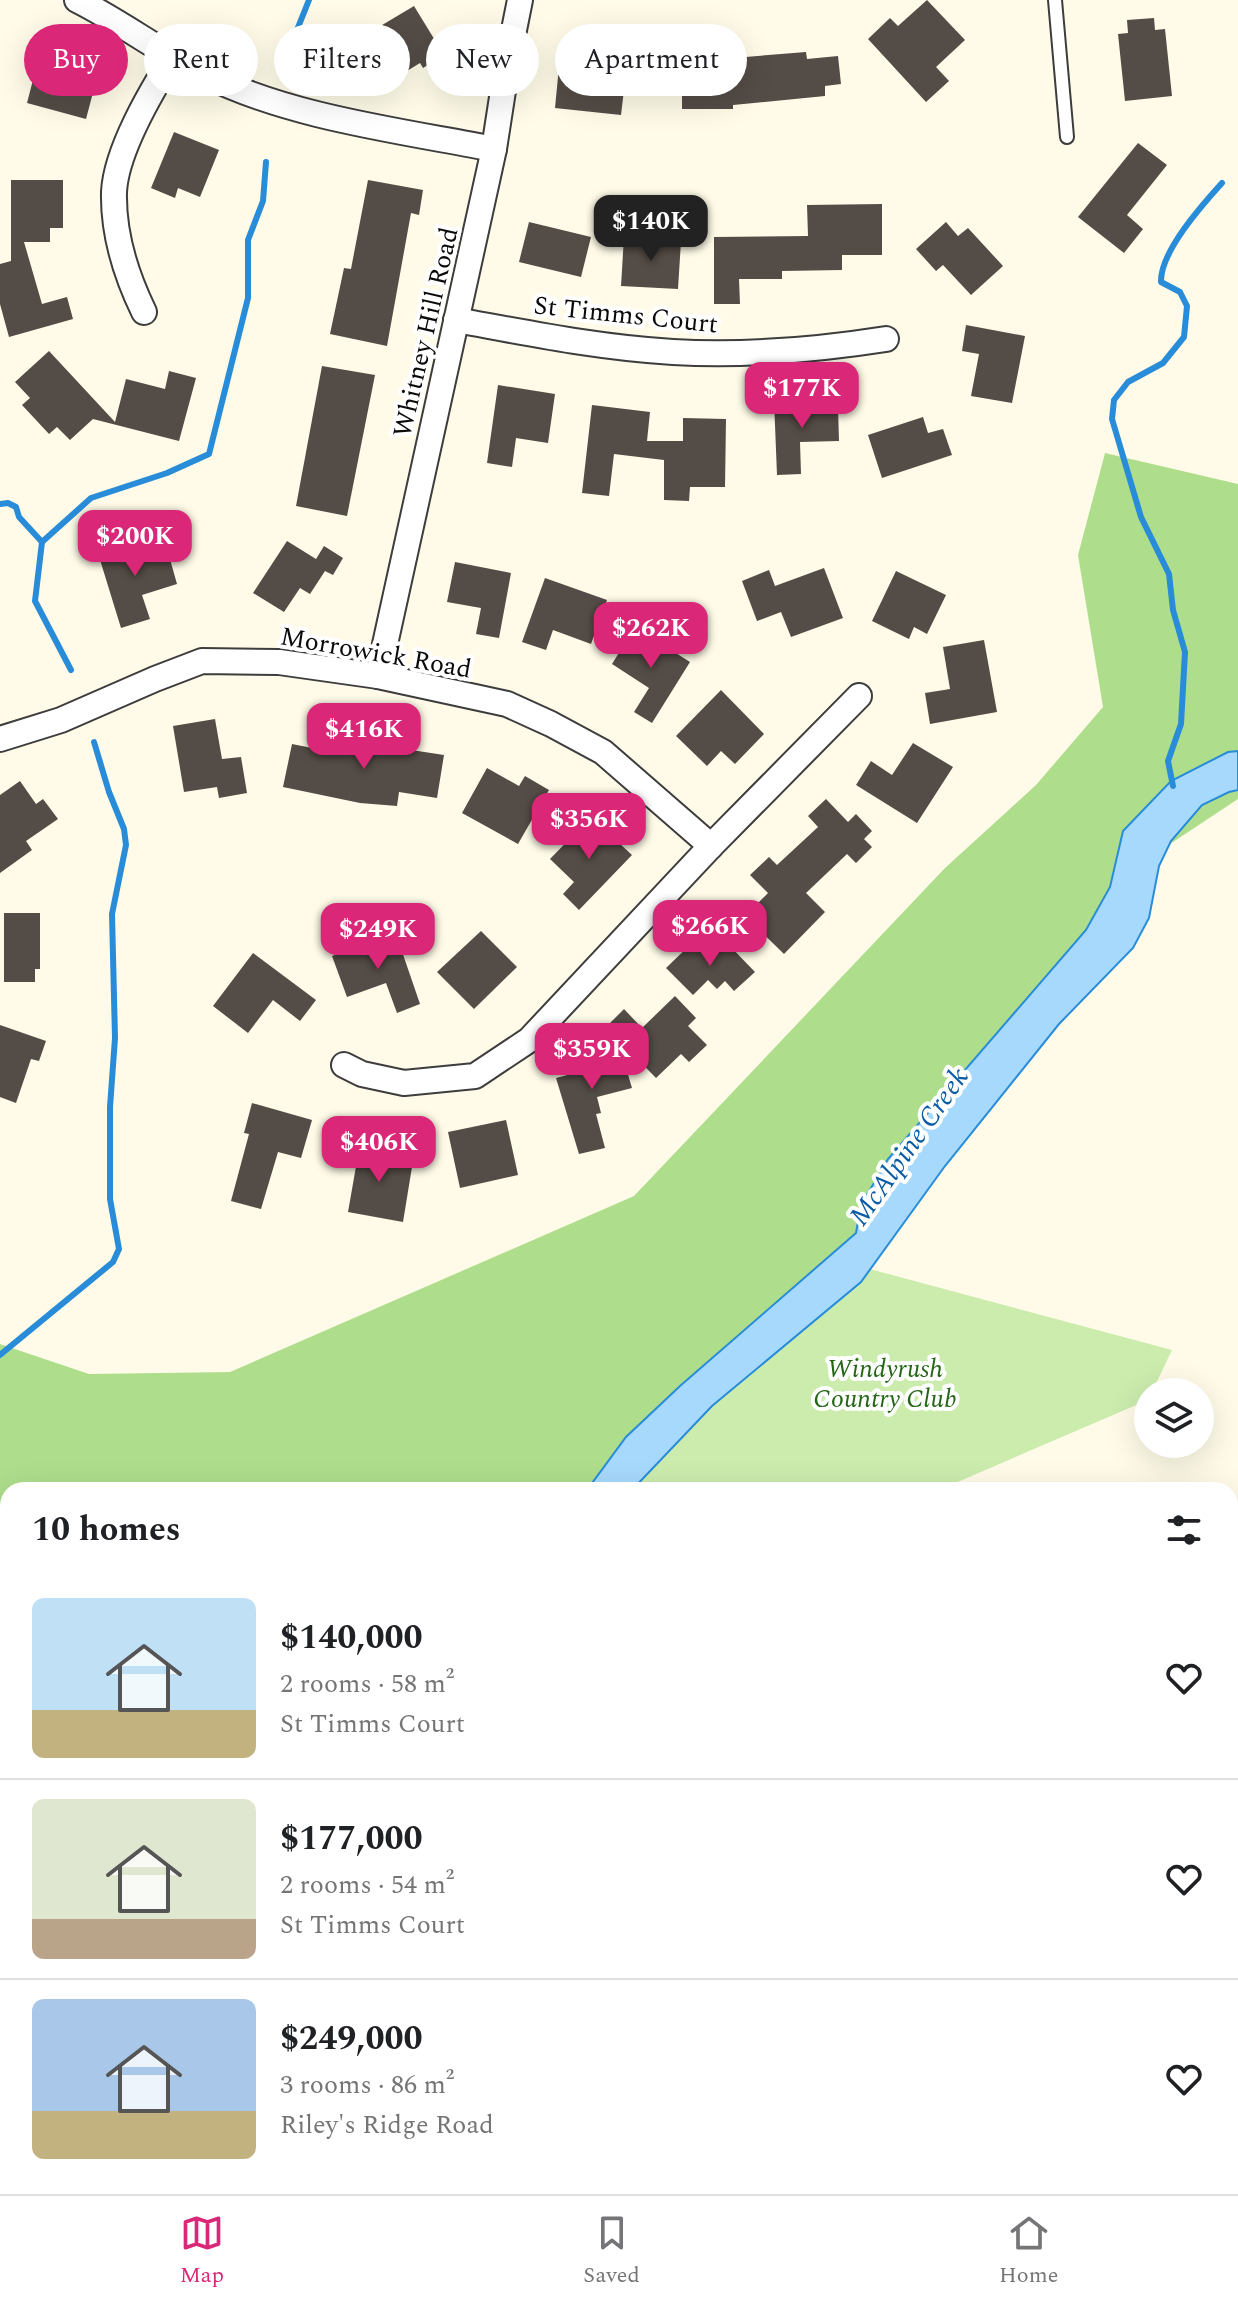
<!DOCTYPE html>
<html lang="en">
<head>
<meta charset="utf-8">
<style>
  body { margin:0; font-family:Spectral,serif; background:#f2f2f2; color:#202124; height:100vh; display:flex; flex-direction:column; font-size:30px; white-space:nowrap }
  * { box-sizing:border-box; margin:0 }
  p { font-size:26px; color:#757577 }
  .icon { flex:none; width:44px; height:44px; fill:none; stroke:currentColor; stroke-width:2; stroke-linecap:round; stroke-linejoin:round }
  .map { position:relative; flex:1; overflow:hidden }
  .panel { position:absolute; left:0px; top:1482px; width:1238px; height:712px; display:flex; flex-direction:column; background:#fff; border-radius:24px 24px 0 0; box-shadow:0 8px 32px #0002 }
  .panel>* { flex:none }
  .guide { position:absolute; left:24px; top:24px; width:800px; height:72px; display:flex; gap:16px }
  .fabs { position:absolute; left:1134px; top:1378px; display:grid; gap:16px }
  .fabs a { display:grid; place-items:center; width:80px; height:80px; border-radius:50%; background:#fff; box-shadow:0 8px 32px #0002; font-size:40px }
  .price { position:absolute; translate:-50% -68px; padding:0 18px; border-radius:16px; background:#db2777; color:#fff; font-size:26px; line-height:52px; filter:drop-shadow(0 2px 4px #0008) }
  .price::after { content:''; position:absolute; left:50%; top:48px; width:24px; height:18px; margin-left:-12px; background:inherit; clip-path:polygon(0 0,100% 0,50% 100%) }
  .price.current { background:#222; color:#fff }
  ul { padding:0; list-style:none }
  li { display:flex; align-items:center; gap:24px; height:200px; padding:0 32px }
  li+li { border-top:2px solid #e0e0e0 }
  li span { display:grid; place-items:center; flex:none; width:224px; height:160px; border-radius:12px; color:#555 }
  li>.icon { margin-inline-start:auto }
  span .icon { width:96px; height:96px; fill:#fffc; stroke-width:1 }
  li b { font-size:34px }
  h2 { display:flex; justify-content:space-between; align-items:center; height:96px; padding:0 32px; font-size:34px }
  .pill { padding:0 28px; border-radius:36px; background:#fff; box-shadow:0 8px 32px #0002; font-size:28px; line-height:72px }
  .pill.current { background:#db2777; color:#fff }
  .tab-bar { display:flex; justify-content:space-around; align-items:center; height:112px; border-top:2px solid #e0e0e0; background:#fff; font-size:22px; color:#757577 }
  .tab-bar a { display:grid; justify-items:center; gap:4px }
  .tab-bar .current { color:#db2777 }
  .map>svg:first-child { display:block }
</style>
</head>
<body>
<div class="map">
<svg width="1238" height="2194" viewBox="0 0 1238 2194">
  <rect width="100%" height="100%" fill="#fffbe8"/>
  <g fill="#ccecae">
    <path d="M 855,1265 L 1172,1350 L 1152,1392 L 1148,1392 L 1148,1400 L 939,1490 L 618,1490 Z"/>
    <path d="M 247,2186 L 749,2186 L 749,2194 L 250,2194 Z"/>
  </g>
  <path fill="#aede8c" d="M 1105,453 L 1238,484 L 1238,799 L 1167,846 L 855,1265 L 618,1490 L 8,1490 L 8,1699 L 0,1691 L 0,1344 L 89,1374 L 230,1372 L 634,1196 L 945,868 L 1036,785 L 1103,707 L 1078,555 Z"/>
  <g fill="#a7d9fc" stroke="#288cd9" stroke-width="2">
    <path d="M 1238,751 L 1238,790 L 1229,792 L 1202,805 L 1171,841 L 1159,866 L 1149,918 L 1133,948 L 1059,1024 L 945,1166 L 861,1282 L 712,1406 L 632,1490 L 587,1490 L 626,1437 L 680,1386 L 856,1233 L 861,1205 L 888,1159 L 1086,930 L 1110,887 L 1123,831 L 1171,781 L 1228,752 Z"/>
    <path d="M 0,1670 L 8,1676 L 8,1733 L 0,1727 Z"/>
    <path d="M 379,2186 L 416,2186 L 418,2194 L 381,2194 Z"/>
  </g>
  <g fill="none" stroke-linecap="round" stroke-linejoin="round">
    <g stroke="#288cd9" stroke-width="6">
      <path d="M 293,55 L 293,40 L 309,0"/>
      <path d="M 0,504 L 8,503 L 16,507 L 19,517 L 42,542"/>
      <path d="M 71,670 L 35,601 L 42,542 L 91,498 L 167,473 L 209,454 L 248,298 L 248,240 L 263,201 L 266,162"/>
      <path d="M 1173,786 L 1168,761 L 1181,724 L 1185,652 L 1173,610 L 1169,574 L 1141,517 L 1112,419 L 1114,400 L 1128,382 L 1163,363 L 1184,337 L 1187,306 L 1180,292 L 1161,282 C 1160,252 1202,205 1222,183"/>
      <path d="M 0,1355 L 113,1262 L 119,1249 L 110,1199 L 110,1107 L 115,1038 L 112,914 L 126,845 L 124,829 L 109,792 L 94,742"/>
      <path d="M 159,2186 L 161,2194"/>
      <path d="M 1210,2186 L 1230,2194"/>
    </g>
  </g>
  <g fill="#544c46">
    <path d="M 927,0 L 965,40 L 936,67 L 949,81 L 926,102 L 868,39 L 890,18 L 898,26 Z"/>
    <path d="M 414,6 L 444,55 L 423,68 L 420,63 L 384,85 L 357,40 Z"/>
    <path d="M 1154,18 L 1155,30 L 1165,29 L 1172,96 L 1125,101 L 1118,34 L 1128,33 L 1127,20 Z"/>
    <path d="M 602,37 L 630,40 L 621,115 L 555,108 L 560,56 L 599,60 Z"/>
    <path d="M 42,45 L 70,52 L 63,77 L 95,85 L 86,119 L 27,103 Z"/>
    <path d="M 806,52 L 807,59 L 838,56 L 841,84 L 825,86 L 825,96 L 733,105 L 733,109 L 682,109 L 682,75 L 671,75 L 671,56 L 733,56 L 733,58 Z"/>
    <path d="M 174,132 L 219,150 L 200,197 L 178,188 L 175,198 L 151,188 Z"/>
    <path d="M 1138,143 L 1167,165 L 1127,215 L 1143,229 L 1124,253 L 1078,217 Z"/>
    <path d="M 11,180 L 63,180 L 63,228 L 50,228 L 50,242 L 24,242 L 42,304 L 67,297 L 73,319 L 9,337 L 0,304 L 0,264 L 11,261 Z"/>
    <path d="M 368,180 L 423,190 L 419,215 L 411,213 L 387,346 L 330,334 L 344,268 L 351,269 Z"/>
    <path d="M 882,204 L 882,255 L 842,255 L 842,270 L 782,271 L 782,279 L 739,279 L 740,304 L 714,304 L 714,237 L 808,236 L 807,205 Z"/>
    <path d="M 529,222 L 591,237 L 581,277 L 519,262 Z"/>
    <path d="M 946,222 L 958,236 L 968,228 L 1003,266 L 971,295 L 943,265 L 936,271 L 916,249 Z"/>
    <path d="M 624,237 L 681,241 L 678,289 L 621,286 Z"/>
    <path d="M 966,325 L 1025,336 L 1012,403 L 971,396 L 979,354 L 962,351 Z"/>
    <path d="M 49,351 L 115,422 L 126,379 L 165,389 L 169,371 L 196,378 L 179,441 L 93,419 L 70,440 L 57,427 L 49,434 L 22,405 L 30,398 L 15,382 Z"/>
    <path d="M 322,366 L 375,375 L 347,516 L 296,506 Z"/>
    <path d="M 498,385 L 555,394 L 548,443 L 516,438 L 512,467 L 487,463 Z"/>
    <path d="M 823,398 L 823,407 L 838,407 L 839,441 L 800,442 L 801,474 L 777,475 L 774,400 Z"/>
    <path d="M 592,405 L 650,412 L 647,441 L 683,441 L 683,418 L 726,419 L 725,487 L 690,487 L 689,501 L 664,500 L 664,460 L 614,454 L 609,496 L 582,493 Z"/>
    <path d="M 923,417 L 928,433 L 943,429 L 952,455 L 882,478 L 868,435 Z"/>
    <path d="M 133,539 L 137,553 L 166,545 L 177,584 L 142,595 L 150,619 L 121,628 L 97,550 Z"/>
    <path d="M 287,541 L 316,559 L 324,546 L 343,558 L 333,575 L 325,571 L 310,594 L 300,588 L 284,612 L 253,593 Z"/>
    <path d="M 455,562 L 511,573 L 499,638 L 476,634 L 481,608 L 447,602 Z"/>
    <path d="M 824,568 L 843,618 L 791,637 L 781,612 L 757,621 L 742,581 L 769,570 L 775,586 Z"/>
    <path d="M 896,571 L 946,595 L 927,634 L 914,627 L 909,639 L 872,621 Z"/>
    <path d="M 545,578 L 607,600 L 591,644 L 553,630 L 546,650 L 522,642 Z"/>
    <path d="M 635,627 L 690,662 L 652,723 L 634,712 L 649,688 L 612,664 Z"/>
    <path d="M 984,640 L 997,712 L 930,724 L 925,693 L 950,689 L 943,647 Z"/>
    <path d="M 721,690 L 764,734 L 735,764 L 721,751 L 707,766 L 676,736 Z"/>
    <path d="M 215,719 L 222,759 L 241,757 L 247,793 L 219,798 L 217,787 L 184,792 L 173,726 Z"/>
    <path d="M 347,729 L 374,734 L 372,744 L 444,755 L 437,798 L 399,792 L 397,806 L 360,803 L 283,787 L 292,744 L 342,754 Z"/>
    <path d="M 913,743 L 953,767 L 917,823 L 856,785 L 871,761 L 892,775 Z"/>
    <path d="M 487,768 L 519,786 L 525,776 L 549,790 L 518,844 L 462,813 Z"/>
    <path d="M 20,781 L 36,804 L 43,799 L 58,819 L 26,841 L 32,850 L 0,873 L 0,795 Z"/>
    <path d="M 826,799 L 848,822 L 856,814 L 872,831 L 864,839 L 872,847 L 856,863 L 847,854 L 806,893 L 825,912 L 784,954 L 745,916 L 768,893 L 750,875 L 769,857 L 777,865 L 818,827 L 808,816 Z"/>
    <path d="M 591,817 L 632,855 L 579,910 L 563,894 L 574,882 L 550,859 Z"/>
    <path d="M 4,913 L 40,913 L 40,969 L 35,969 L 35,982 L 4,982 Z"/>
    <path d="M 481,931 L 517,967 L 474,1009 L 437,972 Z"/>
    <path d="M 396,934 L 420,1004 L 397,1013 L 386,983 L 347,997 L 332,956 Z"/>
    <path d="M 696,939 L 712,954 L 726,942 L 755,972 L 734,991 L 725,981 L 717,989 L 708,980 L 693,995 L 666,968 Z"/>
    <path d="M 253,953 L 316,1000 L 300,1021 L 273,1000 L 248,1033 L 213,1006 Z"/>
    <path d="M 675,996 L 696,1018 L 688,1026 L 707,1045 L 689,1062 L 681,1054 L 656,1078 L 606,1027 L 624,1009 L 642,1028 Z"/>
    <path d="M 0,1025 L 46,1041 L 39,1061 L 31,1059 L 16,1103 L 0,1097 Z"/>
    <path d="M 618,1041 L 632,1088 L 597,1097 L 601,1113 L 596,1114 L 605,1148 L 579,1154 L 556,1078 L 575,1073 L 570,1055 Z"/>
    <path d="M 252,1103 L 312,1120 L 301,1158 L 278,1152 L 261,1209 L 231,1201 L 249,1134 L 244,1133 Z"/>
    <path d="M 506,1120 L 518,1175 L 460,1188 L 448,1132 Z"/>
    <path d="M 361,1138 L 385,1143 L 382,1160 L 412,1167 L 403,1222 L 348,1212 Z"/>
  </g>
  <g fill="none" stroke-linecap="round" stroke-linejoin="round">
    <defs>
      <g id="lane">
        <path d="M 1055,0 L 1067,137"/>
        <path d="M 539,2186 L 539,2194"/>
      </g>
      <g id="street">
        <path d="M 77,0 C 121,22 160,52 204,74 C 288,117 402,131 494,149"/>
        <path d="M 144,312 C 126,275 113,233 114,192 C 116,150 152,90 174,55"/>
        <path d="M 456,320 C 528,333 600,348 673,352 C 744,356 816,350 886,339"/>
        <path d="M 378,676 L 494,149 L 507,65 L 520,0"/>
        <path d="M 0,739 L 61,720 L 155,679 L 202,661 L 279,662 L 378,676 L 507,704 L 551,724 L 603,752 L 711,846"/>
        <path d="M 344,1065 L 362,1074 L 404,1083 L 475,1076 L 529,1040 L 711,846 L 859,696"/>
        <path d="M 1230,1608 L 1238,1604"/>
        <path d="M 1230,1952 L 1238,1955"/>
        <path d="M 930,2194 L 932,2186"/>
      </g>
    </defs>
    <use href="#lane" stroke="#3d3d3d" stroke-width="16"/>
    <use href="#street" stroke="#3d3d3d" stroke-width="28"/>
    <use href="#lane" stroke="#fff" stroke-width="12"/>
    <use href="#street" stroke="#fff" stroke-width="24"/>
  </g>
  <g text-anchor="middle" stroke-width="8" stroke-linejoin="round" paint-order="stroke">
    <g font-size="26" fill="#0a0a0a" stroke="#fff">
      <text transform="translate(626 314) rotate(6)" y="9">St Timms Court</text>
      <text transform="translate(425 332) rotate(-77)" y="9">Whitney Hill Road</text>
      <text transform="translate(376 652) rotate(10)" y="9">Morrowick Road</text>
    </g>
    <g font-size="26" font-style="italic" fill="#246616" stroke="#fff">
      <text x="885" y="1377">Windyrush<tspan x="885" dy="30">Country Club</tspan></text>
    </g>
    <g font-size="28" font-style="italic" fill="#0a5ca5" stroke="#fff">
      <text transform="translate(908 1146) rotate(-55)" y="10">McAlpine Creek</text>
    </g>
  </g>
</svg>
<div class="fabs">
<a><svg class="icon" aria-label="layers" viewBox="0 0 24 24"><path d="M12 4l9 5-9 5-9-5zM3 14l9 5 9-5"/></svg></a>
</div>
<b class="price current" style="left:651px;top:263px">$140K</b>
<b class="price" style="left:802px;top:430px">$177K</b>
<b class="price" style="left:135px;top:578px">$200K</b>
<b class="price" style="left:651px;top:670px">$262K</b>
<b class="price" style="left:364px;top:771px">$416K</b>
<b class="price" style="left:589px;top:861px">$356K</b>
<b class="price" style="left:710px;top:968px">$266K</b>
<b class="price" style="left:378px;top:971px">$249K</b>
<b class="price" style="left:592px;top:1091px">$359K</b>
<b class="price" style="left:379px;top:1184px">$406K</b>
<div class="guide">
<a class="pill current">Buy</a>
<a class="pill">Rent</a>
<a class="pill">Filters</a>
<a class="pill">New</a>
<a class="pill">Apartment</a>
</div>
<section class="panel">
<h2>10 homes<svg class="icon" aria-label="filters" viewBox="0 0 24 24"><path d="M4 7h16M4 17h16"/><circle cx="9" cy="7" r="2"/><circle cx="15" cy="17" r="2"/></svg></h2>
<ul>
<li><span style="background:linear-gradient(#bfe0f5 70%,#c2b280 0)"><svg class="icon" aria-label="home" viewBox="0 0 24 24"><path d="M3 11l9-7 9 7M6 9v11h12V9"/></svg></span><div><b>$140,000</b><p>2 rooms · 58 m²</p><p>St Timms Court</p></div><svg class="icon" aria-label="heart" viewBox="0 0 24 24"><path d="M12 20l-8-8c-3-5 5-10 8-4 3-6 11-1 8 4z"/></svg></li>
<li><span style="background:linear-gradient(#dfe7d0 75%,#b9a48a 0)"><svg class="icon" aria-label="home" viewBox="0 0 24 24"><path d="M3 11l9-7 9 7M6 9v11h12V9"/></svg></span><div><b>$177,000</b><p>2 rooms · 54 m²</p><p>St Timms Court</p></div><svg class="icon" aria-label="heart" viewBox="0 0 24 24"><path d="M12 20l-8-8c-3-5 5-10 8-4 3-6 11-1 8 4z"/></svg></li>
<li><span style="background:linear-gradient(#a9c7e8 70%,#c2b280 0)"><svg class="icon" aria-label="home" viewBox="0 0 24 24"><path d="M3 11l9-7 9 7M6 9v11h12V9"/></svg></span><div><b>$249,000</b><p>3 rooms · 86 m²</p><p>Riley's Ridge Road</p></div><svg class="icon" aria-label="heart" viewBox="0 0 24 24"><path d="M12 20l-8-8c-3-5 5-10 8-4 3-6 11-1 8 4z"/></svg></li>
</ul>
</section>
</div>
<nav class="tab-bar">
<a class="current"><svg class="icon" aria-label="map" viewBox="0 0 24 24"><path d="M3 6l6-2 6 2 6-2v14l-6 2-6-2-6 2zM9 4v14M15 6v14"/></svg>Map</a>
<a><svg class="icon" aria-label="saved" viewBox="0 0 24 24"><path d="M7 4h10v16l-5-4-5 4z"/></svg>Saved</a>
<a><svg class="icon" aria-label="home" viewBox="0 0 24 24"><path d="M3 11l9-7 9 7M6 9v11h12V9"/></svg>Home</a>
</nav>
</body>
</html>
